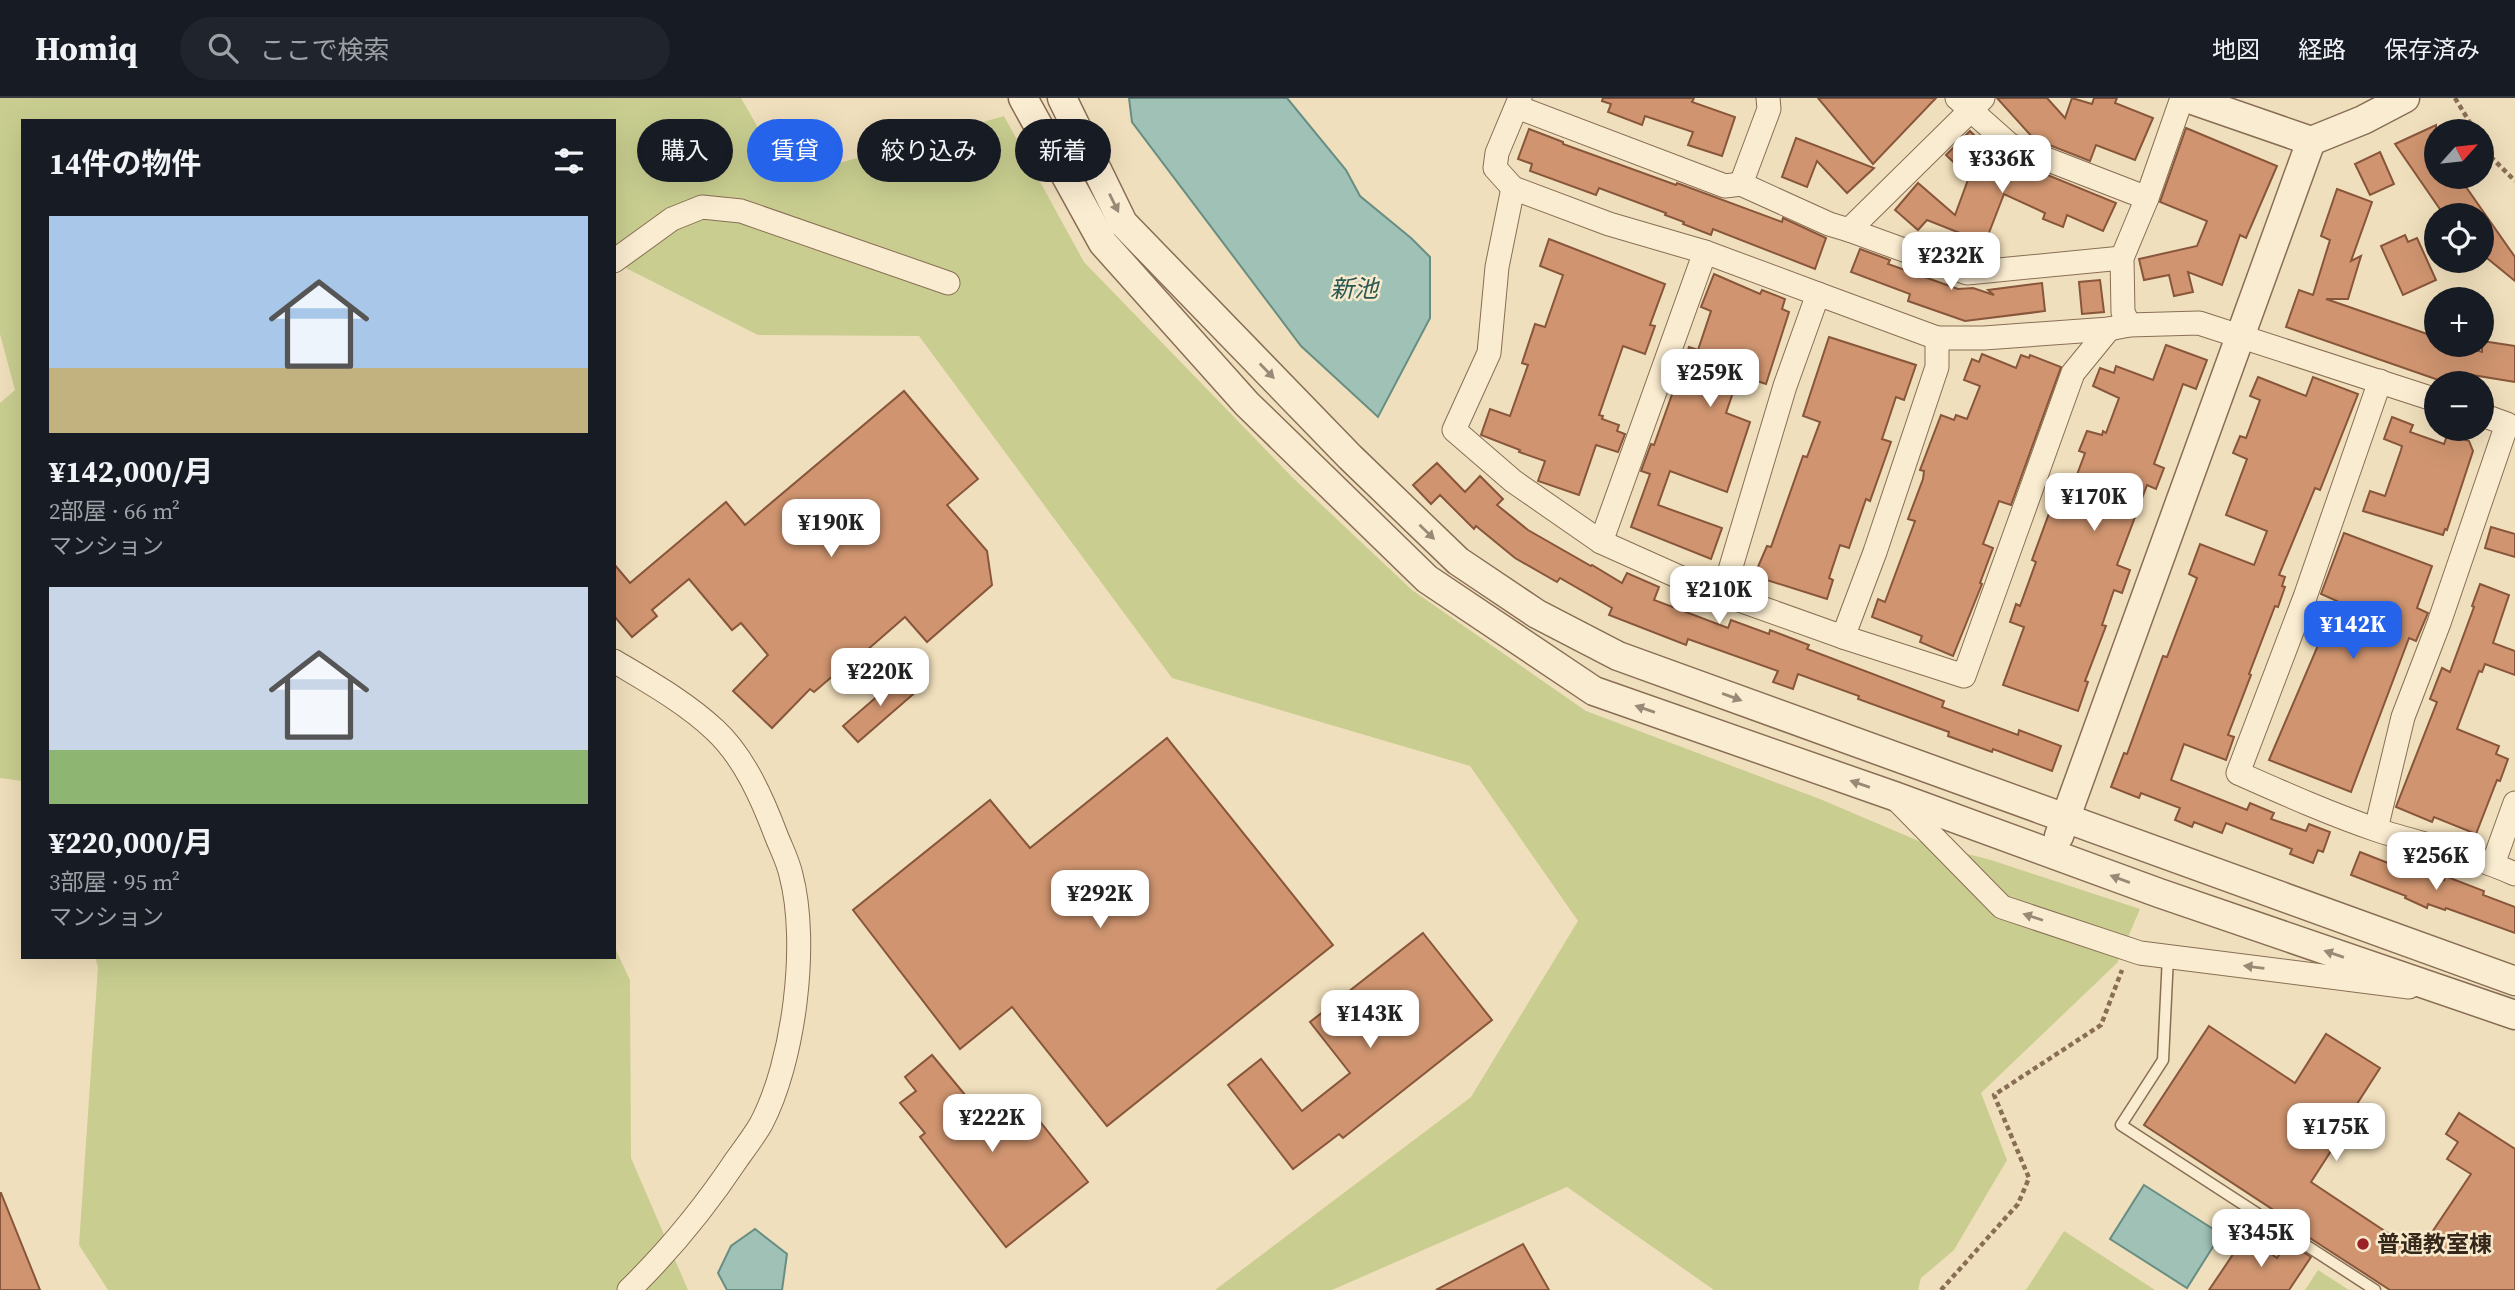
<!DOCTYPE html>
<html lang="ja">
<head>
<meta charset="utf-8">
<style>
  body { margin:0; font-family:"Source Serif 4","Noto Sans JP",serif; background:#20242c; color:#f1f3f6; height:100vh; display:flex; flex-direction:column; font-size:26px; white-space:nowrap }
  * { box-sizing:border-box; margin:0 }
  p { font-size:23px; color:#9ea1a6 }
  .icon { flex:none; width:38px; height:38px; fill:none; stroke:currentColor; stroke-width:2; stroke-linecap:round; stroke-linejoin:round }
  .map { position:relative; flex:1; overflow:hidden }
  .side { position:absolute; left:21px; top:21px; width:595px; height:840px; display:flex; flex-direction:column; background:#171b24; border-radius:0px; box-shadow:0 7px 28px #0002 }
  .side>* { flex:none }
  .top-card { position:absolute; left:637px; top:21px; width:665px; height:63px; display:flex; gap:14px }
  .needle { width:46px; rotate:63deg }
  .controls { position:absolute; left:2424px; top:21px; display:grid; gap:14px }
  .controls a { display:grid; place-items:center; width:70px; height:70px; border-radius:50%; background:#171b24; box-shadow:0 7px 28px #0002; font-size:35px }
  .price { position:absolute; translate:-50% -60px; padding:0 16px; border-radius:14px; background:#fff; color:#222; font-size:23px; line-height:46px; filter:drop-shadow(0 2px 4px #0008) }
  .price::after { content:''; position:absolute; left:50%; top:42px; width:21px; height:16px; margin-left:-10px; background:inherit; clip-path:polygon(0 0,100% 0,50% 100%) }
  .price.active { background:#2563eb; color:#fff }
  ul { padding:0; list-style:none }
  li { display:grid; align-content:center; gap:14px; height:371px; padding:0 28px }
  li span { display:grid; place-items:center; height:217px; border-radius:0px; color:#555 }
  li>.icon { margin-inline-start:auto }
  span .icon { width:126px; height:126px; fill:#fffc; stroke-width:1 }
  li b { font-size:30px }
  h2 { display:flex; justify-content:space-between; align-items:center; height:84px; padding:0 28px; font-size:30px }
  .tag { padding:0 24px; border-radius:32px; background:#171b24; box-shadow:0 7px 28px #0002; font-size:24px; line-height:63px }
  .tag.active { background:#2563eb; color:#fff }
  header { display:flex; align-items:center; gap:42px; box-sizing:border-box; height:98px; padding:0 35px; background:#171b24; border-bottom:2px solid #363941 }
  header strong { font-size:33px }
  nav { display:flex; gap:38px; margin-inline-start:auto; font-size:24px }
  .search { width:490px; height:63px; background:#20242c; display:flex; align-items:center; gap:18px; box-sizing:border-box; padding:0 24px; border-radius:38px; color:#9ea1a6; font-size:26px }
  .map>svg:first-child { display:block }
</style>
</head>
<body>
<header>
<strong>Homiq</strong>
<div class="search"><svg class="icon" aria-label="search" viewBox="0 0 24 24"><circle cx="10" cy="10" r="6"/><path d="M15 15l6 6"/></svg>ここで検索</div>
<nav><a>地図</a><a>経路</a><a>保存済み</a></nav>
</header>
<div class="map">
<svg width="2515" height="1192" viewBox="0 0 2515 1192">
  <rect width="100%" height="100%" fill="#f0dfbc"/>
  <g fill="#c9ce90">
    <path d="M 0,0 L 741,0 L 787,80 L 1004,18 L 1084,164 L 1292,379 L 1412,492 L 1586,613 L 1820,701 L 1921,744 L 1991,762 L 2140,811 L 2117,865 L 1981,995 L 2007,1062 L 1954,1152 L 1921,1180 L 1918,1192 L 1714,1192 L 1567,1089 L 1332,1192 L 1215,1192 L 1471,999 L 1578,823 L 1470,668 L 1172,580 L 919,238 L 758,237 L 614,164 L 614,23 L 23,23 L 23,683 L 0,680 L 0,305 L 15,292 L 0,236 Z"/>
    <path d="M 614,848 L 630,882 L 631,1060 L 688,1192 L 108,1192 L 79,1147 L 98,869 L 95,859 L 614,859 Z"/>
    <path d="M 2064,1133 L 2155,1192 L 2026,1192 Z"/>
    <path d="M 2318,1172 L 2349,1192 L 2305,1192 Z"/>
  </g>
  <g fill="#a0c1b6" stroke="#688e83" stroke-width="2">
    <path d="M 1129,0 L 1287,0 L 1346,72 L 1360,98 L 1411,140 L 1430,159 L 1430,220 L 1378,319 L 1301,248 L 1132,24 Z"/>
    <path d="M 2144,1087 L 2221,1136 L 2187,1190 L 2110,1141 Z"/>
    <path d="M 755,1131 L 787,1156 L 782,1192 L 727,1192 L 718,1175 L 731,1148 Z"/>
  </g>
  <g fill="#d09570" stroke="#88563a" stroke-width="2">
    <path d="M 1603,0 L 1694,0 L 1692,4 L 1735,19 L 1722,58 L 1688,47 L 1693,34 L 1645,18 L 1642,27 L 1608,14 L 1611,6 L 1602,3 Z"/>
    <path d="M 1818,0 L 1936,0 L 1873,66 Z"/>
    <path d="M 1997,0 L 2047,0 L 2065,20 L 2072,0 L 2092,6 L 2094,0 L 2117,0 L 2115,5 L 2153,20 L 2135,62 L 2096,47 L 2090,63 L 2034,41 Z"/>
    <path d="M 2436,27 L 2436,79 L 2459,79 L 2515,159 L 2515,183 L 2482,156 L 2482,117 L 2444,117 L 2395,46 Z"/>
    <path d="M 2186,30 L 2277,68 L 2246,140 L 2240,137 L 2222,187 L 2188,174 L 2193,194 L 2174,198 L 2169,177 L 2144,182 L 2139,161 L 2197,148 L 2207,123 L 2160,104 Z"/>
    <path d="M 1529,31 L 1563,44 L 1563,46 L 1676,87 L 1677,85 L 1782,124 L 1783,120 L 1826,140 L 1815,171 L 1713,131 L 1711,137 L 1683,126 L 1684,124 L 1665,117 L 1666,115 L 1599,90 L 1596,97 L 1530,73 L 1532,66 L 1518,61 Z"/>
    <path d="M 1970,33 L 1996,59 L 2021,71 L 2023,67 L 2116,105 L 2103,133 L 2067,117 L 2063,129 L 2043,121 L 2045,115 L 2004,96 L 1985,145 L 1927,122 L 1918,132 L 1895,112 L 1918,85 L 1955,117 L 1969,79 L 1946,57 Z"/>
    <path d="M 1796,40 L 1874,70 L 1847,95 L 1817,63 L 1807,89 L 1782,79 Z"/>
    <path d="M 2380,54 L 2394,86 L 2370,97 L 2355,66 Z"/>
    <path d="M 2337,91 L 2372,104 L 2351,163 L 2361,158 L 2348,201 L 2326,201 L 2436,239 L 2436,247 L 2460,247 L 2482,254 L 2482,243 L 2515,248 L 2515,284 L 2472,277 L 2470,285 L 2447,285 L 2286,229 L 2299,192 L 2313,197 L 2330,142 L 2321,138 Z"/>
    <path d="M 2405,137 L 2408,144 L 2417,140 L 2436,182 L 2403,197 L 2381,148 Z"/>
    <path d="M 1549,141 L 1665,186 L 1650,227 L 1655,228 L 1645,256 L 1623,248 L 1599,317 L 1603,318 L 1602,321 L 1619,327 L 1617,333 L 1625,336 L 1618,354 L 1596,347 L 1579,397 L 1538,383 L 1545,363 L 1519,354 L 1520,352 L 1481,337 L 1490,311 L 1510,318 L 1528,267 L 1522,265 L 1535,226 L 1545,229 L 1563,177 L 1540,168 Z"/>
    <path d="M 1860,151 L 1890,162 L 1888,166 L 1958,191 L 1973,190 L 1994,197 L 1988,192 L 2042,185 L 2045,213 L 1965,223 L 1908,203 L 1910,196 L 1851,174 Z"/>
    <path d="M 1714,176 L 1760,196 L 1762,192 L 1785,201 L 1782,211 L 1789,214 L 1766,286 L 1739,277 L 1726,315 L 1750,324 L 1727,394 L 1670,373 L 1658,407 L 1722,430 L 1711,461 L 1631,429 L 1650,376 L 1641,373 L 1651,346 L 1654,347 L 1689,249 L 1698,252 L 1711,213 L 1701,209 Z"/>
    <path d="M 2100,182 L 2104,214 L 2082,216 L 2079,184 Z"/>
    <path d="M 1829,239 L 1916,267 L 1904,302 L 1896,299 L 1882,341 L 1891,344 L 1870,403 L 1866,401 L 1849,450 L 1840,447 L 1829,480 L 1833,482 L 1827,501 L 1754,478 L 1767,448 L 1771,449 L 1803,358 L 1807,359 L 1820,324 L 1803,318 Z"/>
    <path d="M 2166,247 L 2207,262 L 2196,291 L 2183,286 L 2154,366 L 2164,370 L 2156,391 L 2147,387 L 2117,467 L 2130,472 L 2122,495 L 2114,492 L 2102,527 L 2106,528 L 2085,583 L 2088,584 L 2078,613 L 2003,587 L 2024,529 L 2010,524 L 2016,506 L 2020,508 L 2036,464 L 2032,462 L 2059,388 L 2071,393 L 2085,355 L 2079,353 L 2087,333 L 2102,337 L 2103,333 L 2106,335 L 2119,300 L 2093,288 L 2100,270 L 2114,275 L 2116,268 L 2153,282 Z"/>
    <path d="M 1982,256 L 2016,270 L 2021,257 L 2029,260 L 2030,257 L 2061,269 L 2011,407 L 1999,403 L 1983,446 L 1993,450 L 1980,485 L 1982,486 L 1953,558 L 1920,544 L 1922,538 L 1872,519 L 1878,501 L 1885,504 L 1915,423 L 1908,421 L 1923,381 L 1924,373 L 1920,372 L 1941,317 L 1954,322 L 1956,317 L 1967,321 L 1980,288 L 1964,282 L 1972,261 L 1979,264 Z"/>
    <path d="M 2258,279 L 2306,298 L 2313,279 L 2358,296 L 2320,392 L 2315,390 L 2279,477 L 2285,479 L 2282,488 L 2285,489 L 2278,509 L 2275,508 L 2249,576 L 2251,577 L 2228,637 L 2234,639 L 2226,662 L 2184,646 L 2171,682 L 2247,712 L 2250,705 L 2274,715 L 2271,721 L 2306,733 L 2309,726 L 2330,734 L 2323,754 L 2318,752 L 2313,765 L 2290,756 L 2292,751 L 2226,725 L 2222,735 L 2194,724 L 2192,729 L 2175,722 L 2180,710 L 2141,695 L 2139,700 L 2111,689 L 2124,655 L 2127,656 L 2163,558 L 2167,559 L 2197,480 L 2189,476 L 2200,446 L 2254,467 L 2267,433 L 2226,417 L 2247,361 L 2233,355 L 2240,338 L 2246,340 L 2260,302 L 2250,298 Z"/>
    <path d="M 904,293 L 978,381 L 947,407 L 987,453 L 992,487 L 927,544 L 905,519 L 850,567 L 848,565 L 814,594 L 810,591 L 772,630 L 733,593 L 768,557 L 741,525 L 732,532 L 689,481 L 652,512 L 657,518 L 632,539 L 614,518 L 614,466 L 630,485 L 726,404 L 745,427 Z"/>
    <path d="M 2392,319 L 2413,327 L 2410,334 L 2444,346 L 2448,335 L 2469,343 L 2473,353 L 2447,432 L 2445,431 L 2443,437 L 2363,413 L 2370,393 L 2385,398 L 2401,352 L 2402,348 L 2384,341 Z"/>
    <path d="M 1437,365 L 1465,394 L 1480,378 L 1503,401 L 1497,407 L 1528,432 L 1591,468 L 1592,467 L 1622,485 L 1627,475 L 1659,489 L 1654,502 L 1728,530 L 1731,522 L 1769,536 L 1770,532 L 1809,547 L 1807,551 L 1944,603 L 1942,609 L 2018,637 L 2019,632 L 2061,648 L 2052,673 L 1993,651 L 1992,654 L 1948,638 L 1949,634 L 1858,601 L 1859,598 L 1798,576 L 1793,591 L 1773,584 L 1778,573 L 1688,541 L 1686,547 L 1609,517 L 1612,510 L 1560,480 L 1557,484 L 1515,460 L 1476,428 L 1474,431 L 1440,397 L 1431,406 L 1413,387 Z"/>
    <path d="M 2491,429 L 2515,436 L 2515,459 L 2485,450 Z"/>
    <path d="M 2344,435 L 2432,468 L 2417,510 L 2428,515 L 2416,543 L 2409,540 L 2351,694 L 2269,662 L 2337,503 L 2321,496 Z"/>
    <path d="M 2480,486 L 2509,497 L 2493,545 L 2515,553 L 2515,577 L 2485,566 L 2482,574 L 2479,573 L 2457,631 L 2499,648 L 2496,656 L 2508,661 L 2500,683 L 2497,682 L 2476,736 L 2434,719 L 2432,724 L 2396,709 L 2437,604 L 2430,601 L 2442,570 L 2450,574 L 2474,509 L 2472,508 Z"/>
    <path d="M 903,576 L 918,592 L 858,644 L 843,628 Z"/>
    <path d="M 1167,640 L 1333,847 L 1107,1028 L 1012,909 L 960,951 L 853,812 L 990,702 L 1030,750 Z"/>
    <path d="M 2360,754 L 2416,776 L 2418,770 L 2444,782 L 2445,778 L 2484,793 L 2483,797 L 2515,809 L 2515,835 L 2446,810 L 2445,812 L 2428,806 L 2427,810 L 2405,800 L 2406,798 L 2351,777 Z"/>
    <path d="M 1423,835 L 1492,922 L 1343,1040 L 1339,1036 L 1293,1071 L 1228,987 L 1261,961 L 1302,1013 L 1350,975 L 1310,924 Z"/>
    <path d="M 2209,928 L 2295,985 L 2326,936 L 2380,970 L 2348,1020 L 2351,1022 L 2311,1084 L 2418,1155 L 2471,1076 L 2447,1061 L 2458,1044 L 2446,1036 L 2459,1015 L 2515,1051 L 2515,1192 L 2390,1192 L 2296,1131 L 2298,1128 L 2144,1027 Z"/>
    <path d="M 932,957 L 990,1027 L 1022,1001 L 1088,1084 L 1006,1149 L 920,1039 L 925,1035 L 900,1005 L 916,993 L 905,979 Z"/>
    <path d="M 0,1095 L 1,1095 L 40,1192 L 0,1192 Z"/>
    <path d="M 2252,1142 L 2277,1160 L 2287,1144 L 2311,1159 L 2289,1192 L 2209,1192 L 2240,1146 L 2246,1150 Z"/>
    <path d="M 1523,1146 L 1549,1192 L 1436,1192 Z"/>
  </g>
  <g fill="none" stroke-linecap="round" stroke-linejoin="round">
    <defs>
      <path id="service" d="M 2168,858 L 2163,962 L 2121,1027 L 2375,1192"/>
      <g id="minor">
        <path d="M 1768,0 L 1769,11 L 1741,86 L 1829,126 L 1849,132 L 1983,0"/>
        <path d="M 1957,0 L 2010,47 L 2147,100"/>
        <path d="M 1517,9 L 1725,88 L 1741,86"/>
        <path d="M 1513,90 L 1609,126 L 1705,154 L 1601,444 L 1513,383 L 1454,332 L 1489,255 L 1497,169 Z"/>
        <path d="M 1513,90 L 1495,70 L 1497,55 L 1520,0"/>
        <path d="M 1849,132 L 1967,175 L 2122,160"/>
        <path d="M 1705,154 L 1818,196"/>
        <path d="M 614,163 L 672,121 L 702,109 L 741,113 L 948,185"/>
        <path d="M 2129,227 L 2123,214 L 2122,160 L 2147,100 L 2182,0"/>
        <path d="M 1937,240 L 1984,240 L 2109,231"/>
        <path d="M 2380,283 L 2305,499 L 2238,675 C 2283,695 2330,716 2377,732 C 2423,747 2471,756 2515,776"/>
        <path d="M 1601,444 L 1697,487 L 1843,539 L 1964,578 L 2073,275 L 2109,231 L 2129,227 L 2199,225 L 2436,302"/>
        <path d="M 1720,494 L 1727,482 L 1785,288 L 1818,196 L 1937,240 L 1937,269 L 1875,454 L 1843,539"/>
        <path d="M 614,563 C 649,584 685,604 715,632 C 744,659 762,700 776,737 C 781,750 788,763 791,777 C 809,845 794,964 761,1026 C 754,1038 745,1050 737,1061 C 705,1109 670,1152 629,1192"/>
        <path d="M 1896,701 L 2002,809 L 2140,855 L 2409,889"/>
        <path d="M 2376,731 L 2403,619 L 2439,525 L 2507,326 L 2482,317"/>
        <path d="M 2493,766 L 2515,705"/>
      </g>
      <g id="tertiary">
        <path d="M 1023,0 L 1103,145 L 1247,306 L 1427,481 L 1594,593 L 1894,698 L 2159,795 L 2515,917"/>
        <path d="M 1062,0 L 1123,125 L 1350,359 L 1458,463 L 1537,516 L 1618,558 L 2515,883"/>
        <path d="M 2187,0 L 2311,43 L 2363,22 L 2405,0"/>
        <path d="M 2059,738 L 2311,43"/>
      </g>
    </defs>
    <use href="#service" stroke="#886e55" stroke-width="13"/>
    <use href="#minor" stroke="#886e55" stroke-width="25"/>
    <use href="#tertiary" stroke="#886e55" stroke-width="31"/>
    <g stroke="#886e55" stroke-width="4.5" stroke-dasharray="5 3.5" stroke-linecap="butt">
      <path d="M 2455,0 L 2475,33"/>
      <path d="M 2482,44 L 2491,59 L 2515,83"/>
      <path d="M 1941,1192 L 2018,1106 L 2029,1080 L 1994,997 L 2101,927 L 2122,872"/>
    </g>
    <use href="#service" stroke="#faecd0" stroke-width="10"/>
    <use href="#minor" stroke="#faecd0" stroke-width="23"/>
    <use href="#tertiary" stroke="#faecd0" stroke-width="28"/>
  </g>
  <defs><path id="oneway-solid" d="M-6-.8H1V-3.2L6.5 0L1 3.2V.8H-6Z" transform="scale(1.75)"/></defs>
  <g fill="#988a76">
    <use href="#oneway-solid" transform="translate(1114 105) rotate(64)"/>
    <use href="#oneway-solid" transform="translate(1267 273) rotate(46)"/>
    <use href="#oneway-solid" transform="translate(1427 434) rotate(44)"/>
    <use href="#oneway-solid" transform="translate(1732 599) rotate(20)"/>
    <use href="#oneway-solid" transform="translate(1645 611) rotate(-161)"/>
    <use href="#oneway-solid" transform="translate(1860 686) rotate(-161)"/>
    <use href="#oneway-solid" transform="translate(2120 781) rotate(-160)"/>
    <use href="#oneway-solid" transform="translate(2033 819) rotate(-162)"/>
    <use href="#oneway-solid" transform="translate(2334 856) rotate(-161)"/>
    <use href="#oneway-solid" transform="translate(2254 869) rotate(-173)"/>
  </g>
  <circle fill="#9a2227" stroke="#f7e9cc" stroke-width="2.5" cx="2363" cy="1146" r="7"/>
  <g text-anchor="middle" stroke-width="5" stroke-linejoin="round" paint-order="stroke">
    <g font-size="23" font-weight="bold" fill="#36271b" stroke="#f7e9cc" text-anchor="start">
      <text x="2377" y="1154">普通教室棟</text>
    </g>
    <g font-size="24" font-style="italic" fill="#295753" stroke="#f7e9cc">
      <text x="1354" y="199">新池</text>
    </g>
  </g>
</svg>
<div class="controls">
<a><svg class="needle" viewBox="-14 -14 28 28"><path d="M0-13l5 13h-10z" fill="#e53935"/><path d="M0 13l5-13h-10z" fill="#9ea1a6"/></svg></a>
<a><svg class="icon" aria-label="locate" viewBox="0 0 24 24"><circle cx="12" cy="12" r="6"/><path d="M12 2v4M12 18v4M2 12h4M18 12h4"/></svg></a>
<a>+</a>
<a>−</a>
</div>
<b class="price" style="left:2002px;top:97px">¥336K</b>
<b class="price" style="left:1951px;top:194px">¥232K</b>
<b class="price" style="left:1710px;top:311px">¥259K</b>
<b class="price" style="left:2094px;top:435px">¥170K</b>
<b class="price" style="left:831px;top:461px">¥190K</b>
<b class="price" style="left:1719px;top:528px">¥210K</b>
<b class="price active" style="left:2353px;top:563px">¥142K</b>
<b class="price" style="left:880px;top:610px">¥220K</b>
<b class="price" style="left:2436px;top:794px">¥256K</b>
<b class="price" style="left:1100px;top:832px">¥292K</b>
<b class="price" style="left:1370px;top:952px">¥143K</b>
<b class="price" style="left:992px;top:1056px">¥222K</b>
<b class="price" style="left:2336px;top:1065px">¥175K</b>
<b class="price" style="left:2261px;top:1171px">¥345K</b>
<div class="top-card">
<a class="tag">購入</a>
<a class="tag active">賃貸</a>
<a class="tag">絞り込み</a>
<a class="tag">新着</a>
</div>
<section class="side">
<h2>14件の物件<svg class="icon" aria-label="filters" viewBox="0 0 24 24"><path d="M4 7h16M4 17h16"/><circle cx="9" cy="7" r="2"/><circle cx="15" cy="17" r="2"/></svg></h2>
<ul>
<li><span style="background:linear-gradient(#a9c7e8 70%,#c2b280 0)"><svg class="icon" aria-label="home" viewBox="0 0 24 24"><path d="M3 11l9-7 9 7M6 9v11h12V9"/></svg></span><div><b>¥142,000/月</b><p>2部屋 · 66 m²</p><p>マンション</p></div></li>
<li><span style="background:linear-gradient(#c9d6e8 75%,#8fb573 0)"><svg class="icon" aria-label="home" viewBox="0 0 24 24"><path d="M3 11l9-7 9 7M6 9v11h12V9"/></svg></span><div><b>¥220,000/月</b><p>3部屋 · 95 m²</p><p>マンション</p></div></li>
</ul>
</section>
</div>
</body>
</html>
